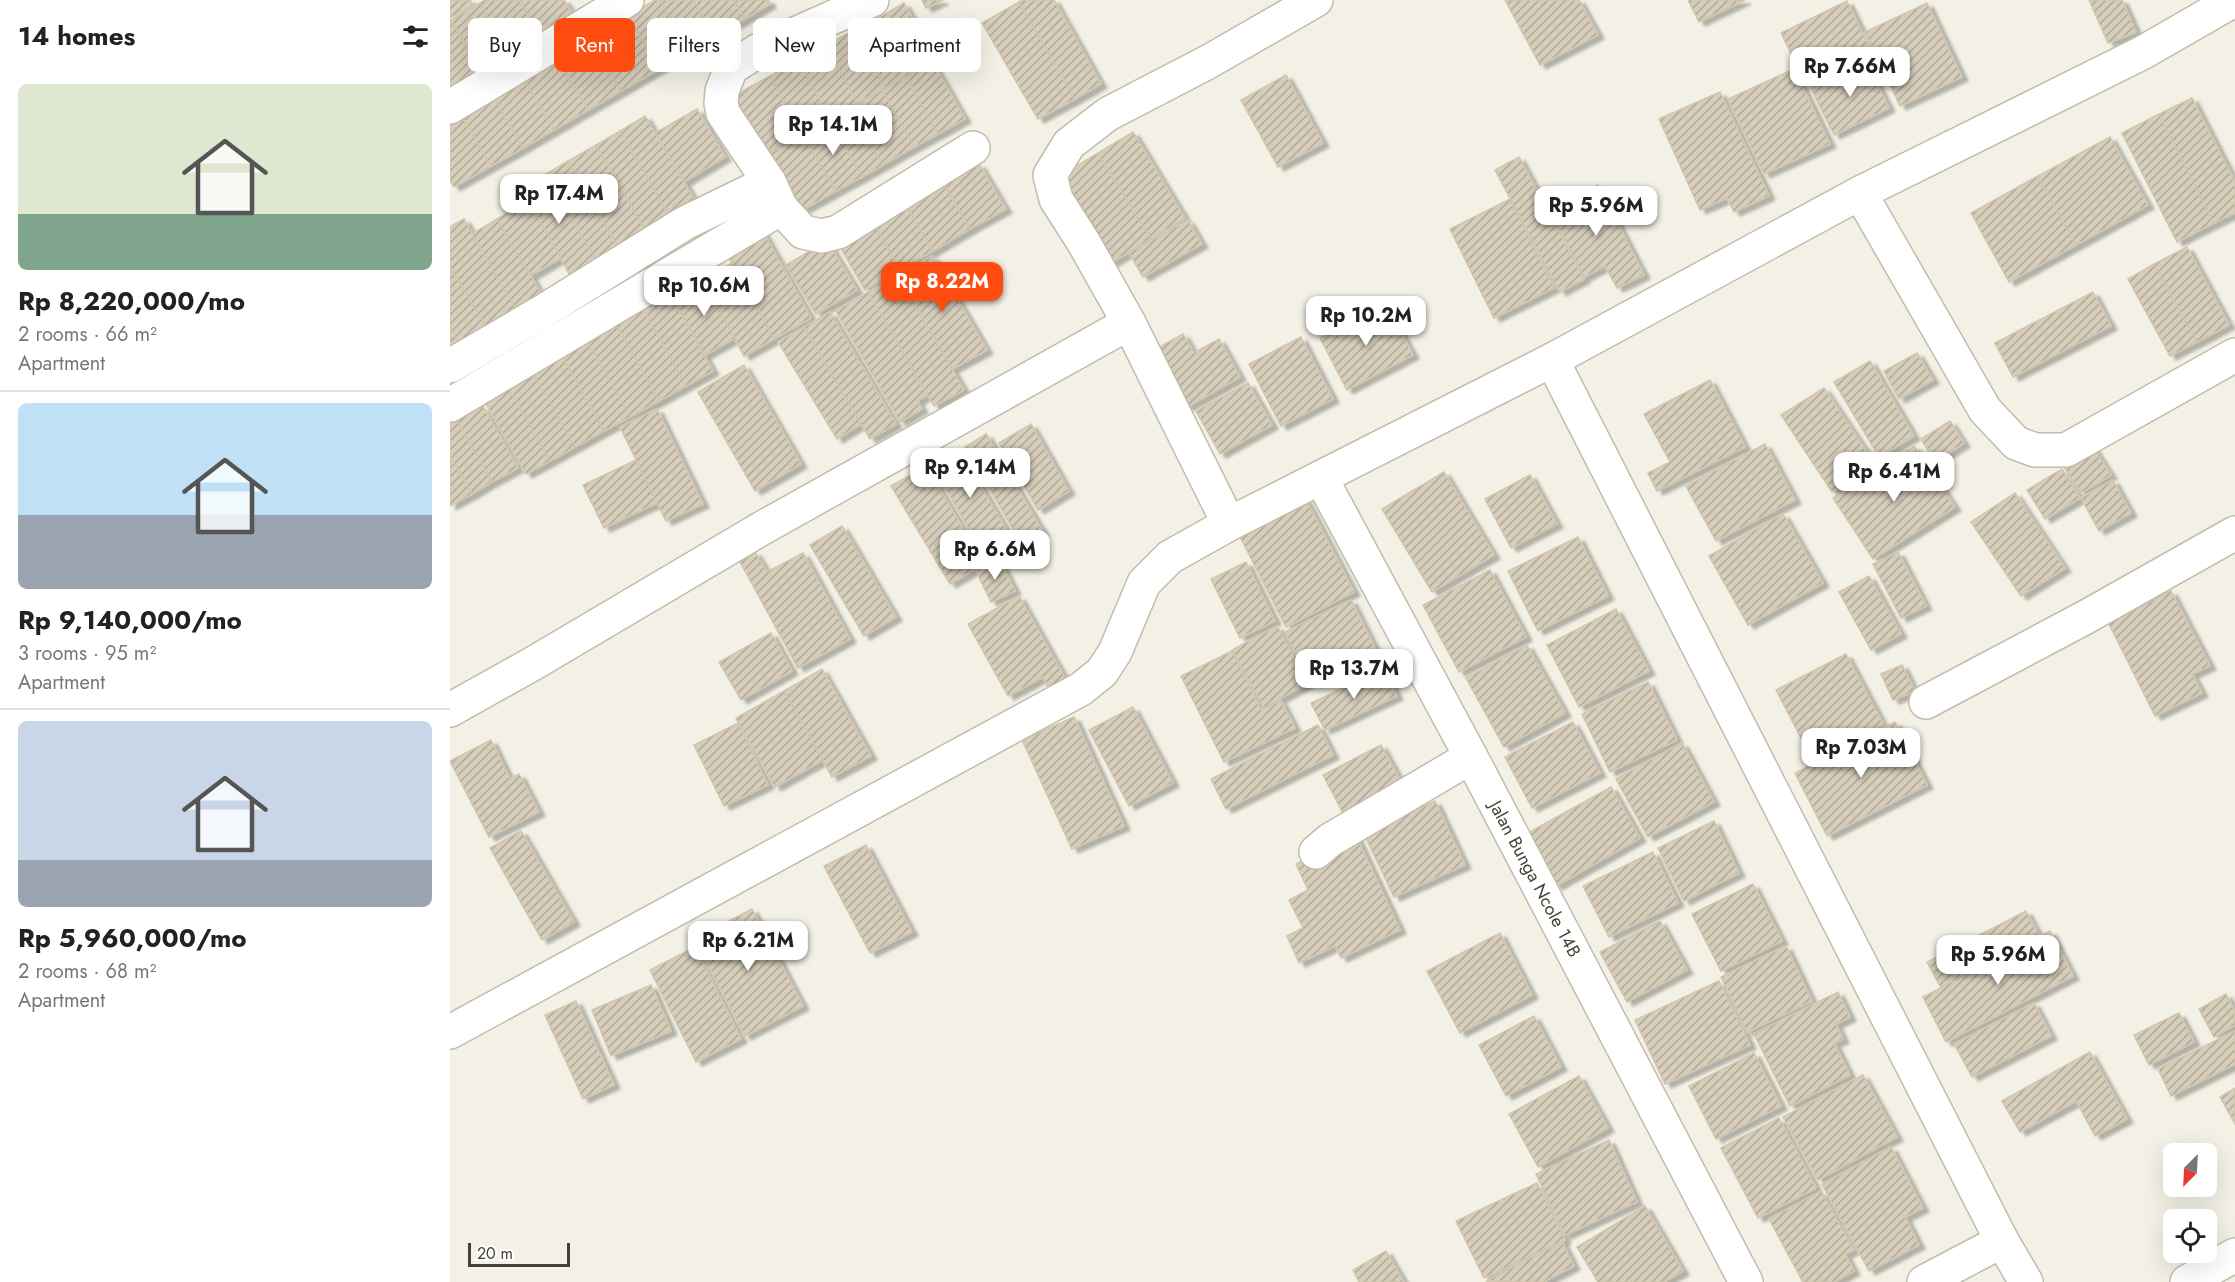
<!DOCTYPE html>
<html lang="en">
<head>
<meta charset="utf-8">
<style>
  body { margin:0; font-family:Jost,sans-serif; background:#f6f6f6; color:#222; height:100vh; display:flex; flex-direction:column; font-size:22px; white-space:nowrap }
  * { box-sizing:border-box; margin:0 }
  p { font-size:20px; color:#767676 }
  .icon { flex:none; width:33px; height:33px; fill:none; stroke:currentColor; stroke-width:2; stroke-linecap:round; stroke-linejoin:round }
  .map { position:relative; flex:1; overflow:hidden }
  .side { display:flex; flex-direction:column; background:#fff; width:450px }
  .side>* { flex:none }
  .banner { position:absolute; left:18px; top:18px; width:570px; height:54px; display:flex; gap:12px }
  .needle { width:39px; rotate:204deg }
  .controls { position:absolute; left:1713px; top:1143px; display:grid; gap:12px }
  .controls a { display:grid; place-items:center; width:54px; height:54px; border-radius:9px; background:#fff; box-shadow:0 6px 24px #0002; font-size:30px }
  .scale { position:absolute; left:18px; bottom:15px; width:102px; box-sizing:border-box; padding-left:6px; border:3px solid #464134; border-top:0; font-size:16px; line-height:21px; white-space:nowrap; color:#464134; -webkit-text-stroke:4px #fff; paint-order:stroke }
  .price { position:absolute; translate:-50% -51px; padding:0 14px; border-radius:12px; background:#fff; color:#222; font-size:20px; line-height:39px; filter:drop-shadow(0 2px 3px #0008) }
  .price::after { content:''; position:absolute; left:50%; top:36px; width:18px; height:14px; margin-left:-9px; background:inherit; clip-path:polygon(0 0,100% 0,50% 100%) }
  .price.selected { background:#ff4c10; color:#fff }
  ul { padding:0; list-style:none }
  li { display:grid; align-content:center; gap:12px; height:318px; padding:0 18px }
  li+li { border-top:2px solid #e0e0e0 }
  li span { display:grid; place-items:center; height:186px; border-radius:9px; color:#555 }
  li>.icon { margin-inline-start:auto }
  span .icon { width:108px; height:108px; fill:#fffc; stroke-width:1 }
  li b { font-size:26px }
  h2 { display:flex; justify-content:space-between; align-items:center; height:72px; padding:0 18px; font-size:26px }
  .tag { padding:0 21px; border-radius:9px; background:#fff; box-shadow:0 6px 24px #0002; font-size:21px; line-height:54px }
  .tag.selected { background:#ff4c10; color:#fff }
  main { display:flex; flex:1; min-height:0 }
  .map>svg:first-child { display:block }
</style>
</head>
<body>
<main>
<section class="side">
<h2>14 homes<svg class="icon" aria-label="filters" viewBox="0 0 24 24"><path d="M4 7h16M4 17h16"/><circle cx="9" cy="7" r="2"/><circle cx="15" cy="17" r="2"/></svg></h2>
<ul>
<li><span style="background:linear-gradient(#dfe7d0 70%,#7fa58c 0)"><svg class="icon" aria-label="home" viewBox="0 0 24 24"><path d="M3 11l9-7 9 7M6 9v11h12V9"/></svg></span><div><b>Rp 8,220,000/mo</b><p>2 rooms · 66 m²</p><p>Apartment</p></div></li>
<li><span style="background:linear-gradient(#bfe0f5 60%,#9aa5b1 0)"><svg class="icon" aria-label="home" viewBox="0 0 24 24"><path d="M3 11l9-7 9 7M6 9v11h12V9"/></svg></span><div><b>Rp 9,140,000/mo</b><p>3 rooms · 95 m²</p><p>Apartment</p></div></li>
<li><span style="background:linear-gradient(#c9d6e8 75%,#9aa5b1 0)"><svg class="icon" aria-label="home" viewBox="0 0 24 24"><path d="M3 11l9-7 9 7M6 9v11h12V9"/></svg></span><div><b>Rp 5,960,000/mo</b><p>2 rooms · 68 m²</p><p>Apartment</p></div></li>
</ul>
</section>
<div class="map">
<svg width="1785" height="1282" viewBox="0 0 1785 1282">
  <defs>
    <pattern id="building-hatch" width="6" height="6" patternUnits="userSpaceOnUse" patternTransform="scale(1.5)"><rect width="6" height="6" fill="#d6cdba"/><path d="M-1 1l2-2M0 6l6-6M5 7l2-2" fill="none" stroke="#afa898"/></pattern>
    <filter id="shadow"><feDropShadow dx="6" dy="4" stdDeviation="1.5" flood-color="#0004"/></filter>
  </defs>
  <rect width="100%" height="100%" fill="#f3f1e5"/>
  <g fill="url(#building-hatch)" stroke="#d1c6ac" stroke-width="1.5" filter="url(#shadow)">
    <path d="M 0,0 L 20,0 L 23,5 L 0,18 Z"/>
    <path d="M 35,0 L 69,0 L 91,38 L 60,56 L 30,3 Z"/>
    <path d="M 69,0 L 114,0 L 125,18 L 91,38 Z"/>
    <path d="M 205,0 L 210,0 L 240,51 L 209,69 L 178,16 Z"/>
    <path d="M 210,0 L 243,0 L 264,37 L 240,51 Z"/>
    <path d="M 243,0 L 284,0 L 295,19 L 264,37 Z"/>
    <path d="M 284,0 L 318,0 L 320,4 L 295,19 Z"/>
    <path d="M 472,0 L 493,0 L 476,8 Z"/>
    <path d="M 573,0 L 604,0 L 651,84 L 625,99 L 569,2 Z"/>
    <path d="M 1055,0 L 1129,0 L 1148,35 L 1090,65 Z"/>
    <path d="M 1238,0 L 1295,0 L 1249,22 Z"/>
    <path d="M 1639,0 L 1672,0 L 1686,32 L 1658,43 Z"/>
    <path d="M 1397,1 L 1421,50 L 1355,82 L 1331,33 Z"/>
    <path d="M 569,2 L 625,99 L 588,119 L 532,23 Z"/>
    <path d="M 30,3 L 60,56 L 32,72 L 1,20 Z"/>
    <path d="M 454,3 L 486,60 L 460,74 L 430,17 Z"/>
    <path d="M 1477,3 L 1512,77 L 1450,106 L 1415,32 Z"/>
    <path d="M 178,16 L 209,69 L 171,91 L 139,38 Z"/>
    <path d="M 430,17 L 460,74 L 435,88 L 404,30 Z"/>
    <path d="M 0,20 L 32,72 L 0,91 Z"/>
    <path d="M 404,30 L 435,88 L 407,103 L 376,45 Z"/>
    <path d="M 139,38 L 171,91 L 138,110 L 106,57 Z"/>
    <path d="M 376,45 L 407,103 L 380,118 L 348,60 Z"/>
    <path d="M 106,57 L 138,110 L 104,130 L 73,77 Z"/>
    <path d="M 348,60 L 380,118 L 350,133 L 320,76 Z"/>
    <path d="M 1416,62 L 1439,108 L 1384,135 L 1361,88 Z"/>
    <path d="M 483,63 L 515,119 L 488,134 L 456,77 Z"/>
    <path d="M 1344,69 L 1380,144 L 1314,174 L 1278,99 Z"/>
    <path d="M 836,75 L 873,143 L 828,167 L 791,100 Z"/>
    <path d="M 320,76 L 350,133 L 313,154 L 281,97 Z"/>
    <path d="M 73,77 L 104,130 L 73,148 L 42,95 Z"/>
    <path d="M 456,77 L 488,134 L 464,147 L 432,90 Z"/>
    <path d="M 432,90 L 464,147 L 433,165 L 401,108 Z"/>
    <path d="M 1270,92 L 1319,196 L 1284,212 L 1277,198 L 1250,210 L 1209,119 Z"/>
    <path d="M 42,95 L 73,148 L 41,166 L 10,113 Z"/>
    <path d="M 1742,98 L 1785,182 L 1785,213 L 1764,223 L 1709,114 Z"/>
    <path d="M 401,108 L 433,165 L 412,177 L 380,120 Z"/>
    <path d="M 247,109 L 275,157 L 234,182 L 205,133 Z"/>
    <path d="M 10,113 L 41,166 L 4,187 L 0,180 L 0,119 Z"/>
    <path d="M 1709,114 L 1764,223 L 1727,242 L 1672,133 Z"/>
    <path d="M 195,116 L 247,204 L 221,219 L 170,131 Z"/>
    <path d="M 380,120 L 412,177 L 386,191 L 353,135 Z"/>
    <path d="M 170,131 L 221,219 L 197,233 L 146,145 Z"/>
    <path d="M 683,132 L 735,218 L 701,239 L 648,153 Z"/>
    <path d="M 353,135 L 386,191 L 352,210 L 320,153 Z"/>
    <path d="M 1660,137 L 1698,205 L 1626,245 L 1588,176 Z"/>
    <path d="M 146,145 L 197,233 L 169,249 L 118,161 Z"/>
    <path d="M 648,153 L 701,239 L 661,263 L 609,177 Z"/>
    <path d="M 1069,157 L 1134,279 L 1110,292 L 1045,170 Z"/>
    <path d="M 118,161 L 169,249 L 147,262 L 96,174 Z"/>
    <path d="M 529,164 L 556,209 L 520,229 L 494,184 Z"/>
    <path d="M 96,174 L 147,262 L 121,277 L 70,189 Z"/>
    <path d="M 489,176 L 520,229 L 483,251 L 452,198 Z"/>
    <path d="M 1588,176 L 1626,245 L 1559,282 L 1521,213 Z"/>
    <path d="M 1148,185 L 1194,275 L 1167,288 L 1155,266 L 1134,277 L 1100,210 Z"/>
    <path d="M 452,198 L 483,251 L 450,269 L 419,216 Z"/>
    <path d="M 1060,199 L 1104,288 L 1044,318 L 1000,229 Z"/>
    <path d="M 78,201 L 111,258 L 80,276 L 47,219 Z"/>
    <path d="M 419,216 L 450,269 L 415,290 L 384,237 Z"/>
    <path d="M 14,219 L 66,309 L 36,327 L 0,267 L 0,227 Z"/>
    <path d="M 47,219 L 92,295 L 66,309 L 22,234 Z"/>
    <path d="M 738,220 L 752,244 L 693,277 L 679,253 Z"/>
    <path d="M 311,228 L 361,318 L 324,339 L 274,249 Z"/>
    <path d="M 377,241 L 407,290 L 366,314 L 336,265 Z"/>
    <path d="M 1737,247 L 1779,325 L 1747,342 L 1704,264 Z"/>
    <path d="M 482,256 L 537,350 L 502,369 L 448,276 Z"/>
    <path d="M 282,263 L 324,339 L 294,356 L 252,280 Z"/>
    <path d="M 1704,264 L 1747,342 L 1720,356 L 1678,279 Z"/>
    <path d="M 0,267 L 36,327 L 9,342 L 0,327 Z"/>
    <path d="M 448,276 L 514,390 L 484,406 L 418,292 Z"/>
    <path d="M 252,280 L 285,338 L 255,355 L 222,296 Z"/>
    <path d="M 216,287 L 263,371 L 236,386 L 189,302 Z"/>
    <path d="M 418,292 L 477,395 L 467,401 L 472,409 L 450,422 L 386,311 Z"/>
    <path d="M 1643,292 L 1661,326 L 1563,377 L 1545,343 Z"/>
    <path d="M 189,302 L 236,386 L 209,401 L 162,317 Z"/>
    <path d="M 936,304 L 963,355 L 897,390 L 870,338 Z"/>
    <path d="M 380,312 L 446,424 L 420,439 L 354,327 Z"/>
    <path d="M 162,317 L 209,401 L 180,417 L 133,333 Z"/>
    <path d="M 0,327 L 9,342 L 0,347 Z"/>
    <path d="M 354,327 L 411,424 L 387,439 L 328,342 Z"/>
    <path d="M 133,333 L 180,417 L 154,431 L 107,347 Z"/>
    <path d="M 733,334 L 744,353 L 769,339 L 790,377 L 737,407 L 704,350 Z"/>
    <path d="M 851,337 L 883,399 L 831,426 L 799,364 Z"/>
    <path d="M 107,347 L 154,431 L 125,447 L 78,364 Z"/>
    <path d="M 1467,353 L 1483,380 L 1449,399 L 1434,371 Z"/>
    <path d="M 1420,361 L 1464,436 L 1429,457 L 1384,382 Z"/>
    <path d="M 78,364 L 125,447 L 100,461 L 53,378 Z"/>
    <path d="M 294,365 L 351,464 L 305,491 L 248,392 Z"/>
    <path d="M 53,378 L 100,461 L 76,474 L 29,392 Z"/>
    <path d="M 1260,380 L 1295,447 L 1207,491 L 1198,473 L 1220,462 L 1194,414 Z"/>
    <path d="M 798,383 L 822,425 L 770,454 L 746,411 Z"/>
    <path d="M 1374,388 L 1425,464 L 1382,492 L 1331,415 Z"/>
    <path d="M 33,406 L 68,468 L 42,482 L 7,420 Z"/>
    <path d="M 207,409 L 253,504 L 216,521 L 170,427 Z"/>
    <path d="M 7,420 L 42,482 L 22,494 L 0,456 L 0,424 Z"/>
    <path d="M 1500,421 L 1514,443 L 1485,462 L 1471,439 Z"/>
    <path d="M 581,424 L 619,491 L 588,510 L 549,443 Z"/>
    <path d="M 536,434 L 593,532 L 572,544 L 515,447 Z"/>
    <path d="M 1315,444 L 1345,500 L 1266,541 L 1236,486 Z"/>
    <path d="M 1464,446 L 1505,507 L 1423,559 L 1383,498 Z"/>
    <path d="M 1643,447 L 1661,475 L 1631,493 L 1613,466 Z"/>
    <path d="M 511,452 L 556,529 L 528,545 L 484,468 Z"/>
    <path d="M 0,456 L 22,494 L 0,506 Z"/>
    <path d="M 186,460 L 207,503 L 154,528 L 133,485 Z"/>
    <path d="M 476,466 L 534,564 L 500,584 L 441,486 Z"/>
    <path d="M 1612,469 L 1630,498 L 1595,519 L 1577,490 Z"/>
    <path d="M 994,472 L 1044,555 L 982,592 L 932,509 Z"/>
    <path d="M 1080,475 L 1107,524 L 1061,548 L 1035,499 Z"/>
    <path d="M 1663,480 L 1681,513 L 1649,531 L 1631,498 Z"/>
    <path d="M 1565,493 L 1615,568 L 1571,596 L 1521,522 Z"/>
    <path d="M 855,498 L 904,592 L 836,627 L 788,533 Z"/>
    <path d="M 1333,514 L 1373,583 L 1298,625 L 1259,556 Z"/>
    <path d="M 392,526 L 446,617 L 414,636 L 360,545 Z"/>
    <path d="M 1128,537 L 1158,596 L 1088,631 L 1058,571 Z"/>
    <path d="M 305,552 L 317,572 L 353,553 L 400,639 L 348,668 L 289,560 Z"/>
    <path d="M 1448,552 L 1476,606 L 1451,618 L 1423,564 Z"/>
    <path d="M 549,559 L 565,591 L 541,602 L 526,571 Z"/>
    <path d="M 796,562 L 825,621 L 790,638 L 761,579 Z"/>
    <path d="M 1040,570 L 1076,637 L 1009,672 L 973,605 Z"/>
    <path d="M 1419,576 L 1451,634 L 1421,650 L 1389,592 Z"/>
    <path d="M 1721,591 L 1760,666 L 1742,674 L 1752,693 L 1705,716 L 1658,622 Z"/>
    <path d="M 569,596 L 616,680 L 599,690 L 593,677 L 558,696 L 518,624 Z"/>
    <path d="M 901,600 L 928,654 L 879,678 L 872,666 L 856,674 L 835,632 Z"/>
    <path d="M 1166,609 L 1199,671 L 1129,707 L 1097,645 Z"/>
    <path d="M 827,626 L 858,683 L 814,708 L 782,650 Z"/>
    <path d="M 321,633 L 342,671 L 291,700 L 269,662 Z"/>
    <path d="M 1077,645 L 1115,713 L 1054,747 L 1016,678 Z"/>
    <path d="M 782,651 L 811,710 L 831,701 L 845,728 L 774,762 L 731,676 Z"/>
    <path d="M 1396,654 L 1433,724 L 1363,761 L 1326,690 Z"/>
    <path d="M 1452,665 L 1465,691 L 1443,700 L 1431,674 Z"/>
    <path d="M 372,669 L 421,756 L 382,777 L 334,691 Z"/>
    <path d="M 934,669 L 947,696 L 875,730 L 861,703 Z"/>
    <path d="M 1198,682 L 1227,740 L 1160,772 L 1132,714 Z"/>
    <path d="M 334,691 L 373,760 L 325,787 L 286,718 Z"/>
    <path d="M 683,707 L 723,783 L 679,806 L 639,730 Z"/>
    <path d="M 624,717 L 674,826 L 622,849 L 572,740 Z"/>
    <path d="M 1123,722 L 1150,773 L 1082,808 L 1055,757 Z"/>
    <path d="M 1445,722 L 1477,785 L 1377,836 L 1345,773 Z"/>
    <path d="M 288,723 L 318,785 L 274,806 L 244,745 Z"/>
    <path d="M 868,725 L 883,755 L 776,809 L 761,779 Z"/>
    <path d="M 41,740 L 60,779 L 69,774 L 89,812 L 39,837 L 0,761 Z"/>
    <path d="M 1232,743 L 1264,802 L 1198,837 L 1166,779 Z"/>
    <path d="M 931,745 L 956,791 L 897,821 L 873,775 Z"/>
    <path d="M 1161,787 L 1190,838 L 1106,886 L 1076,834 Z"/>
    <path d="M 985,801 L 1015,865 L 944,897 L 914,834 Z"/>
    <path d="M 1264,821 L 1289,873 L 1234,901 L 1208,848 Z"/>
    <path d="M 71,831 L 124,922 L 92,940 L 40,848 Z"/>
    <path d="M 906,836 L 950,930 L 891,958 L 885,946 L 849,963 L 837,936 L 853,928 L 839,900 L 858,890 L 846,864 Z"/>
    <path d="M 416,845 L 462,932 L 420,953 L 374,866 Z"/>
    <path d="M 1203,852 L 1228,903 L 1159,937 L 1133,886 Z"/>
    <path d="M 1303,884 L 1332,941 L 1271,971 L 1242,914 Z"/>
    <path d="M 302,909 L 353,1006 L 295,1036 L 244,939 Z"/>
    <path d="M 1576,911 L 1590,937 L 1491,988 L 1477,962 Z"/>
    <path d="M 1210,921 L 1237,970 L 1177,1002 L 1150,952 Z"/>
    <path d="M 1600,931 L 1623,976 L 1496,1042 L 1473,997 Z"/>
    <path d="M 1050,933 L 1082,995 L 1010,1033 L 977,971 Z"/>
    <path d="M 1336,946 L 1362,1001 L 1297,1032 L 1271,977 Z"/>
    <path d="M 245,947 L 291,1039 L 246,1062 L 200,970 Z"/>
    <path d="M 1269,981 L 1300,1045 L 1215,1084 L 1185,1020 Z"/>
    <path d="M 201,985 L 221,1031 L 161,1056 L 142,1010 Z"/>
    <path d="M 1388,992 L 1400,1017 L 1386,1024 L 1393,1039 L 1384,1043 L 1400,1075 L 1340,1106 L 1304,1034 Z"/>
    <path d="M 1776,994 L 1785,1011 L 1785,1025 L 1764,1037 L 1749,1009 Z"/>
    <path d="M 126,1001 L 164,1085 L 133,1099 L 95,1015 Z"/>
    <path d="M 1584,1003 L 1601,1036 L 1522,1077 L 1504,1044 Z"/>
    <path d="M 1729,1013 L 1744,1042 L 1699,1065 L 1684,1035 Z"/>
    <path d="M 1084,1016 L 1111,1067 L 1056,1096 L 1029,1045 Z"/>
    <path d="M 1785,1031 L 1785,1064 L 1721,1096 L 1708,1069 Z"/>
    <path d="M 1640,1052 L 1677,1119 L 1645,1136 L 1626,1101 L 1570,1132 L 1552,1101 Z"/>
    <path d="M 1304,1053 L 1331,1106 L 1266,1139 L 1239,1086 Z"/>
    <path d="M 1413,1075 L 1447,1137 L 1368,1180 L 1333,1117 Z"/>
    <path d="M 1129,1076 L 1158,1128 L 1088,1167 L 1059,1114 Z"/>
    <path d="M 1785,1088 L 1785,1124 L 1770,1097 Z"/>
    <path d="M 1329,1118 L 1366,1188 L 1308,1218 L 1271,1148 Z"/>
    <path d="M 1159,1140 L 1187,1202 L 1115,1235 L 1086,1174 Z"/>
    <path d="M 1441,1147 L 1473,1208 L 1455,1217 L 1469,1245 L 1419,1271 L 1372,1184 Z"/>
    <path d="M 1087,1183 L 1115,1240 L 1034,1278 L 1006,1221 Z"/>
    <path d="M 1371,1191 L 1404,1250 L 1395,1254 L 1404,1271 L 1384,1282 L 1353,1282 L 1319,1219 Z"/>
    <path d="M 1195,1206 L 1233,1271 L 1214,1282 L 1148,1282 L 1127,1247 Z"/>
    <path d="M 1112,1242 L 1124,1266 L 1093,1282 L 1036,1281 Z"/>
    <path d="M 936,1251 L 954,1282 L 909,1282 L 903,1270 Z"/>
  </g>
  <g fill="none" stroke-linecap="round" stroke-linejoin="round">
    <defs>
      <g id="minor">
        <path d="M 422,0 L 309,50 L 281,68 L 272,91 L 271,103 L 273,113 L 319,182 L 331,208 L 353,232 L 372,236 L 388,232 L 523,148"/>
        <path d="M 0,107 L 177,0"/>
        <path d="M 1410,193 L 1535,410 L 1566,443 L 1585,450 L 1616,450 L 1785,355"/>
        <path d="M 1102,360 L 1552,1241 L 1576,1282"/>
        <path d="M 0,366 L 92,312 L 235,223 L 319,182"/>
        <path d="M 0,405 L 331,208"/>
        <path d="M 871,478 L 1021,757 L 1296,1282"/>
        <path d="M 779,524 L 679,323 L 634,243 L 606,199 L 600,175 L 619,144 L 658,114 L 758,62 L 866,0"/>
        <path d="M 1476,702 L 1636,617 L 1785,533"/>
        <path d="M 0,710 L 84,663 L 314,527 L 679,323"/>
        <path d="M 866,852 L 880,840 L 1021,757"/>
        <path d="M 0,1032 L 631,689 L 652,672 L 665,652 L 694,583 L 720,557 L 779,524 L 1102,360 L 1410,193 L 1692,53 L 1784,0"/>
        <path d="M 1474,1282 L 1552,1241"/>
        <path d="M 1737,1282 L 1785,1255"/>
      </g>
    </defs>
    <use href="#minor" stroke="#c2bcaa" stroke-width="36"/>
    <use href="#minor" stroke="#fff" stroke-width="33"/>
  </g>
  <g text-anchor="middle" stroke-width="6" stroke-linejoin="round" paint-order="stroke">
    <g font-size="18" fill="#464134" stroke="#fff">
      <text transform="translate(1085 879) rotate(62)" y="6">Jalan Bunga Ncole 14B</text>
    </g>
  </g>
</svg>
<div class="controls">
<a><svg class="needle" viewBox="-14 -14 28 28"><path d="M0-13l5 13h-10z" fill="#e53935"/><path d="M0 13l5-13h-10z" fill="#767676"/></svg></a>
<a><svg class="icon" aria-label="locate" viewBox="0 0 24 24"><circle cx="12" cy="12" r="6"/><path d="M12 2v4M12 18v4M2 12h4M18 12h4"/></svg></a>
</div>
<div class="scale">20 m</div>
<b class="price" style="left:1400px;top:98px">Rp 7.66M</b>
<b class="price" style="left:383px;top:156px">Rp 14.1M</b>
<b class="price" style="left:109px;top:225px">Rp 17.4M</b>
<b class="price" style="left:1146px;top:237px">Rp 5.96M</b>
<b class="price selected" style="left:492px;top:313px">Rp 8.22M</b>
<b class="price" style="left:254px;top:317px">Rp 10.6M</b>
<b class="price" style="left:916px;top:347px">Rp 10.2M</b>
<b class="price" style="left:520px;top:499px">Rp 9.14M</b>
<b class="price" style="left:1444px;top:503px">Rp 6.41M</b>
<b class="price" style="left:545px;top:581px">Rp 6.6M</b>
<b class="price" style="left:904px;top:700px">Rp 13.7M</b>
<b class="price" style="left:1411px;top:779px">Rp 7.03M</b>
<b class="price" style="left:298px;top:972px">Rp 6.21M</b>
<b class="price" style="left:1548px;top:986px">Rp 5.96M</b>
<div class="banner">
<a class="tag">Buy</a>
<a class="tag selected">Rent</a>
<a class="tag">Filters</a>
<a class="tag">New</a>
<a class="tag">Apartment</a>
</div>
</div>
</main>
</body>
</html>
